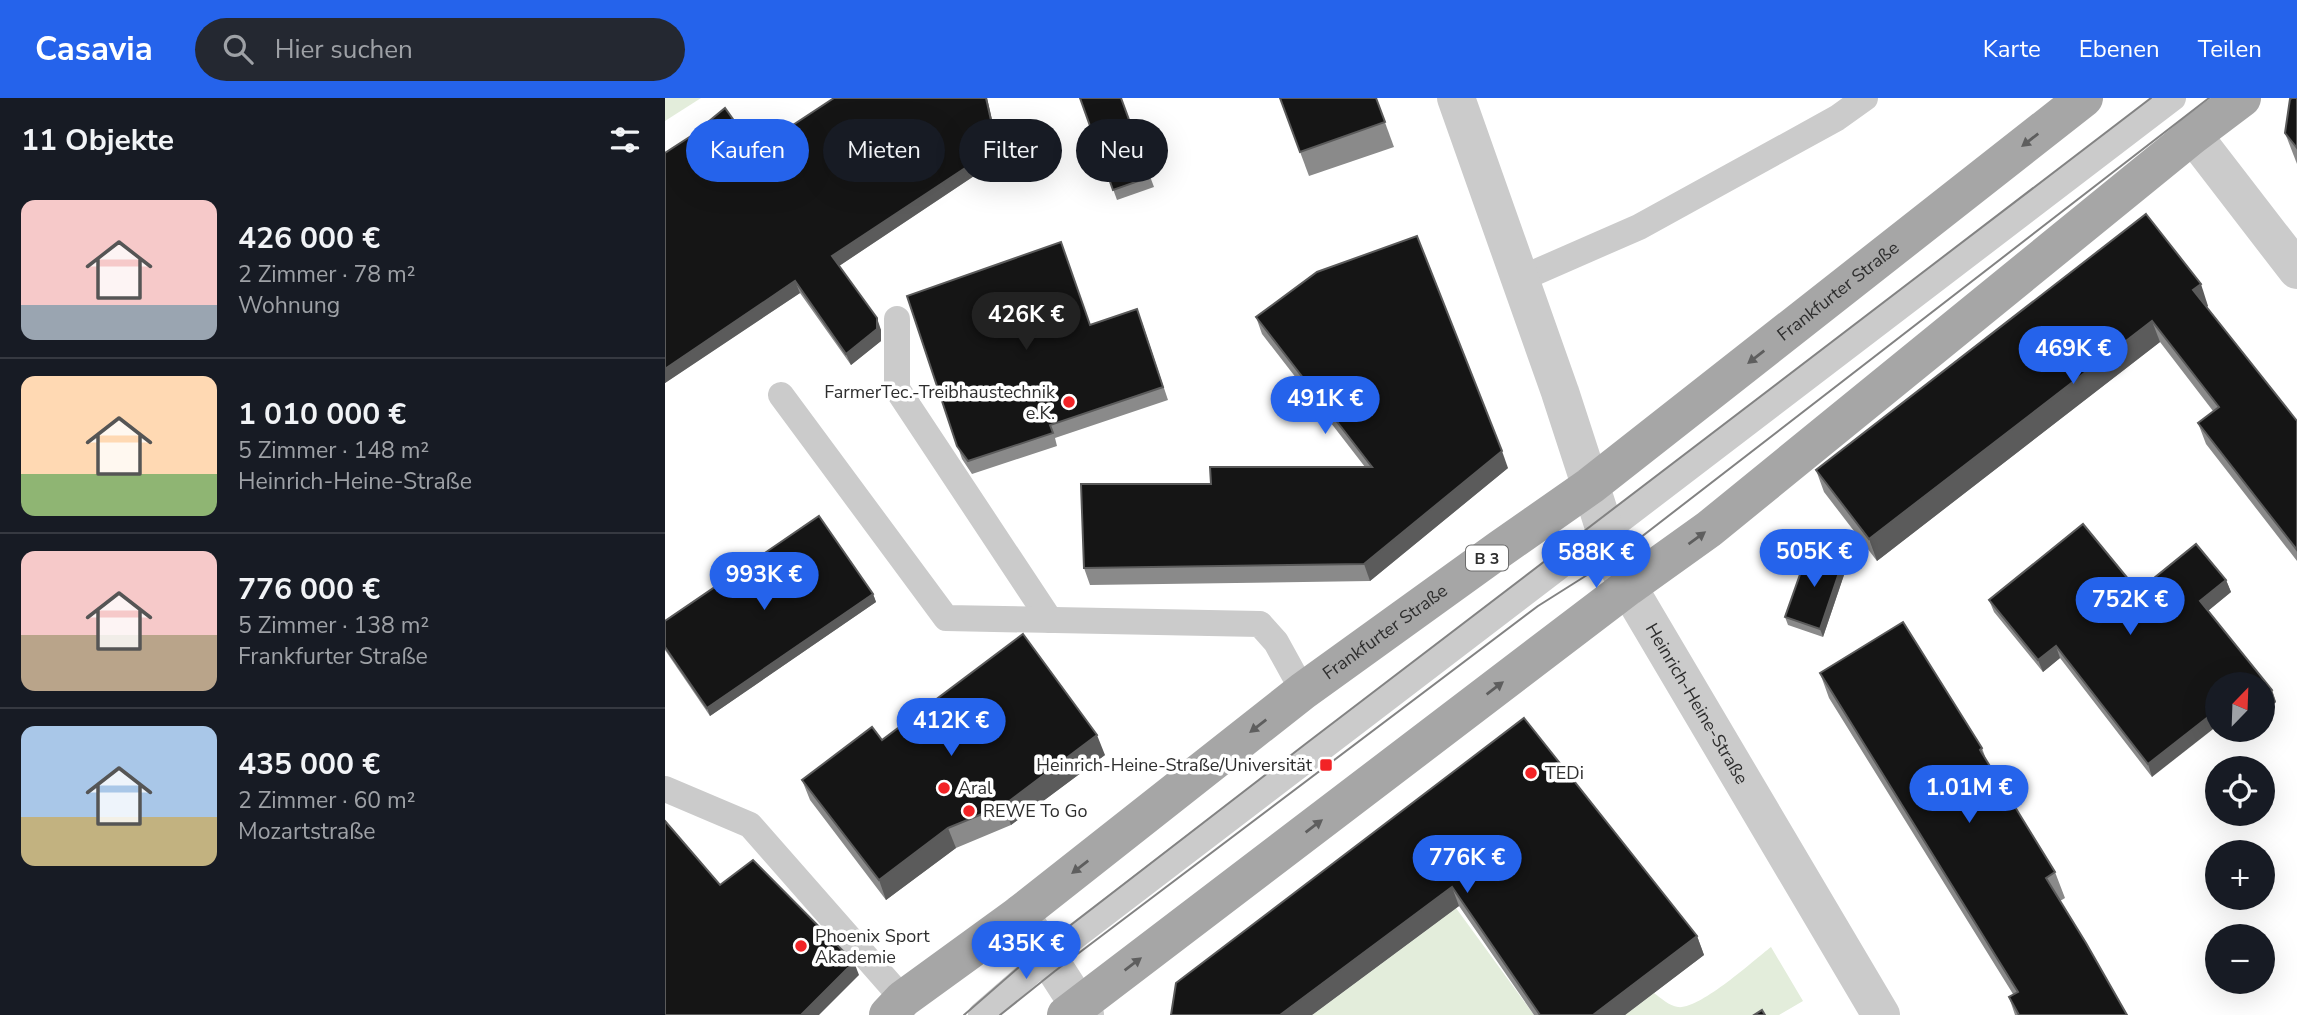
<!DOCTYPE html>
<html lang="de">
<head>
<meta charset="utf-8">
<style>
  body { margin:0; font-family:"Nunito Sans",sans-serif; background:#242831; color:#f1f3f6; height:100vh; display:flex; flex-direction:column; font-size:26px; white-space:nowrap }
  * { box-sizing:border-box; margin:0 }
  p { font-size:23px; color:#9ea1a6 }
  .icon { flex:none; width:38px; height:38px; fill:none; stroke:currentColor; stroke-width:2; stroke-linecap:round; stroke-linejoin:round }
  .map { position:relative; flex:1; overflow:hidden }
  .details { display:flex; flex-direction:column; background:#171b24; width:665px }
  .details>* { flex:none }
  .guide { position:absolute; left:21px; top:21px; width:665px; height:63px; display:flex; gap:14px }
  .needle { width:46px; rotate:23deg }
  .fabs { position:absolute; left:1540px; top:574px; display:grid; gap:14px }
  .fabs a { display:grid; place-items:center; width:70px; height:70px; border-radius:50%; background:#171b24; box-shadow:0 7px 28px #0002; font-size:35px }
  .price { position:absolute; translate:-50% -60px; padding:0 16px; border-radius:24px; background:#2563eb; color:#fff; font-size:23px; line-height:46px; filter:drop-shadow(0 2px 4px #0008) }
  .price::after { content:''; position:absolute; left:50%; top:42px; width:21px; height:16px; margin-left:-10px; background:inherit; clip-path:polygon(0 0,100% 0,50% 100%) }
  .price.selected { background:#222; color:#fff }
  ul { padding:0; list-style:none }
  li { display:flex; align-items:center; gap:21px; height:175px; padding:0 21px }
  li+li { border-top:2px solid #363941 }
  li span { display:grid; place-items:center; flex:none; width:196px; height:140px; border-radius:14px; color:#555 }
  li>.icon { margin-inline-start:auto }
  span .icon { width:84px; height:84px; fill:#fffc; stroke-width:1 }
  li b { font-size:30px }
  h2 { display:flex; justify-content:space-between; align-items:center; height:84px; padding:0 21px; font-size:30px }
  .chip { padding:0 24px; border-radius:32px; background:#171b24; box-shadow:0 7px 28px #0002; font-size:24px; line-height:63px }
  .chip.selected { background:#2563eb; color:#fff }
  header { display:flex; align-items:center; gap:42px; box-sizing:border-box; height:98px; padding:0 35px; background:#2563eb; color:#fff }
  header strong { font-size:33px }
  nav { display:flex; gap:38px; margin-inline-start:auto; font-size:24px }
  .search { width:490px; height:63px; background:#242831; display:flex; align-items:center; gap:18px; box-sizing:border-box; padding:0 24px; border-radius:38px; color:#9ea1a6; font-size:26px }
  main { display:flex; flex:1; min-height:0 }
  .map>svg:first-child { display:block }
</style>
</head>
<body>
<header>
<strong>Casavia</strong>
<div class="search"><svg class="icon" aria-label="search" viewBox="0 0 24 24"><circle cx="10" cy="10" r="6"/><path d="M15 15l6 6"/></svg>Hier suchen</div>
<nav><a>Karte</a><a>Ebenen</a><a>Teilen</a></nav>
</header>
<main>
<section class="details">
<h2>11 Objekte<svg class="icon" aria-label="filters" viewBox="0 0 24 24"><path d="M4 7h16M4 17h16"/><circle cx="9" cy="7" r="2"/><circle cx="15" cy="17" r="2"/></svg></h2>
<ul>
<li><span style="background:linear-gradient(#f6c9c9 75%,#9aa5b1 0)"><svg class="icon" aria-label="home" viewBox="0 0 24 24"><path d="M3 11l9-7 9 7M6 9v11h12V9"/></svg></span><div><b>426 000 €</b><p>2 Zimmer · 78 m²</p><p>Wohnung</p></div></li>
<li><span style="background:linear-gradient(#ffd9b3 70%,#8fb573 0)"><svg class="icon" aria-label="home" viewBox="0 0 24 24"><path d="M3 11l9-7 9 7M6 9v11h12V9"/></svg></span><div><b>1 010 000 €</b><p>5 Zimmer · 148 m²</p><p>Heinrich-Heine-Straße</p></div></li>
<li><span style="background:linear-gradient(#f6c9c9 60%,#b9a48a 0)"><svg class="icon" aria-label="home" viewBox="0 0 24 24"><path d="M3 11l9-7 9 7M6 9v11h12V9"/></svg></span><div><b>776 000 €</b><p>5 Zimmer · 138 m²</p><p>Frankfurter Straße</p></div></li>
<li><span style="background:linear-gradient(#a9c7e8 65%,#c2b280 0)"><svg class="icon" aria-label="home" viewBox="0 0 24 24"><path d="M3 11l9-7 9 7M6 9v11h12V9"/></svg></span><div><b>435 000 €</b><p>2 Zimmer · 60 m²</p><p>Mozartstraße</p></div></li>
</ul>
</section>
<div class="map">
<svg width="1632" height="917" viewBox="0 0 1632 917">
  <rect width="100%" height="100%" fill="#fff"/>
  <g fill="#e3eddb">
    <path d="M 0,0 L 36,0 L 0,23 Z"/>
    <path d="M 791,810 L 869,917 L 647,917 Z"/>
    <path d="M 1106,849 L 1138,903 L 1114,917 L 960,917 L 989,895 C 996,900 1004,908 1013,909 C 1034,912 1088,863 1106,849 Z"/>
  </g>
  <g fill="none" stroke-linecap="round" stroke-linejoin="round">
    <g stroke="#cbcbcb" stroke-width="26">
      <path d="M 855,181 L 974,129 L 1172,20 L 1200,0"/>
      <path d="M 232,221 L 232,291 L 385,522"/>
      <path d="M 116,297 L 281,520 L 595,526 L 611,544 L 638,593"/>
      <path d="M 0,691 L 85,727 L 238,901"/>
      <path d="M 316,917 L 382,860 L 1508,0"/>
    </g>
    <g stroke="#cbcbcb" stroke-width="38">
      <path id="s1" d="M 791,0 L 895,294 L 949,460 L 963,489 L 1216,917"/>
      <path d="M 1528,37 L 1632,172"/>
      <path d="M 355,816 L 420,917"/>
    </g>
    <g stroke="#a6a6a6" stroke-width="38">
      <path id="s2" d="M 223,917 L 238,901 L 355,816 L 638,593 L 835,451 L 925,388 L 1419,0"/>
      <path d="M 401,917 L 963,489 L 1044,431 L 1528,37 L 1577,0"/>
    </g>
    <g stroke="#838383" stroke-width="2">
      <path d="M 299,917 L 376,850 L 643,644 L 1486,0"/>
      <path d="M 335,917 L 390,873 L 873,508 L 949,460 L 1544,0"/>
    </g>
  </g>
  <g fill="#8a8a8a">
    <path d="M 415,0 L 456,0 L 489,89 L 452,102 Z"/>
    <path d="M 615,0 L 711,0 L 729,49 L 644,78 Z"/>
    <path d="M 1632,0 L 1632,66 L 1620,35 Z"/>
    <path d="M 0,55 L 336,60 L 174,168 L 216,232 L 216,243 L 186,267 L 135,195 L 0,285 Z"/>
    <path d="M 1481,116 L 1543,208 L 1542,209 L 1632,323 L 1632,463 L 1541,346 L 1533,325 L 1548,313 L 1495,244 L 1212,463 L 1159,394 L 1151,372 Z"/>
    <path d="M 242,198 L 425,227 L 477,224 L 503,302 L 390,340 L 392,348 L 307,376 L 297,361 Z"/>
    <path d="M 591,219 L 843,370 L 705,483 L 425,487 L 419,470 L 546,386 L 700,369 L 597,236 Z"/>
    <path d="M 1178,463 L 1181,471 L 1158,539 L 1123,527 L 1120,519 Z"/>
    <path d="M 1561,482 L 1566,494 L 1543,513 L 1607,592 L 1611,604 L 1598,615 L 1598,586 L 1552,586 L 1487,679 L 1395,560 L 1378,574 L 1329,514 L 1324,502 L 1473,493 Z"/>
    <path d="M 208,496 L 211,504 L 45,618 L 0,552 L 0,523 Z"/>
    <path d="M 1155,575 L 1317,650 L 1322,664 L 1390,774 L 1400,800 L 1395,803 L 1462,917 L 1350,917 L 1344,899 L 1348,896 L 1164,600 Z"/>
    <path d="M 859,620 L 1032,838 L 1039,857 L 960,917 L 869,917 L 794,808 L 647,917 Z"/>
    <path d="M 217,642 L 440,657 L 346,727 L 291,750 L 221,802 L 145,702 L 137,682 Z"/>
  </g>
  <g fill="#5b5b5b">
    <path d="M 321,0 L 322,0 L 336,60 L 171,170 L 167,158 Z"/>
    <path d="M 130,183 L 135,195 L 0,285 L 0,271 Z"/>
    <path d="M 1536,186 L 1543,208 L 1536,213 L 1528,192 Z"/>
    <path d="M 212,220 L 216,232 L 216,243 L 186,267 L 181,256 Z"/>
    <path d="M 1487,223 L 1495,244 L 1212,463 L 1204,441 Z"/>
    <path d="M 837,353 L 843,370 L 705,483 L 699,466 Z"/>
    <path d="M 1178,463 L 1181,471 L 1158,539 L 1155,531 Z"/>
    <path d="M 1561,482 L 1566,494 L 1539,516 L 1535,503 Z"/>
    <path d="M 208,496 L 211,504 L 45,618 L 42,610 Z"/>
    <path d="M 1391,548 L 1395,560 L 1378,574 L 1373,562 Z"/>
    <path d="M 1607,592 L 1611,604 L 1598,615 L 1598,599 Z"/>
    <path d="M 1552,612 L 1552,628 L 1487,679 L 1483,666 Z"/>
    <path d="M 432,637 L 440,657 L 346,727 L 339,707 Z"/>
    <path d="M 283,730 L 291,750 L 221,802 L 214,782 Z"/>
    <path d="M 787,789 L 794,808 L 647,917 L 615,917 Z"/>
    <path d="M 1032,838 L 1039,857 L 960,917 L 928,917 Z"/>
    <path d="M 189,864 L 194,877 L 154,917 L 136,917 Z"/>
  </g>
  <g fill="#151515" stroke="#5b5b5b" stroke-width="2">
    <path d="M 169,0 L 321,0 L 332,49 L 167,158 L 212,220 L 212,231 L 181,256 L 130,183 L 0,271 L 0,55 L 26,38 L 60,10 L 90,52 Z"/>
    <path d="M 415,0 L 456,0 L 485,79 L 448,92 Z"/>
    <path d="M 615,0 L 711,0 L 720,24 L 635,54 Z"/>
    <path d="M 1627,0 L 1632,0 L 1632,50 L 1620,35 L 1625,1 Z"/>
    <path d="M 1481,116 L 1536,186 L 1528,192 L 1632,323 L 1632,452 L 1533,325 L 1554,309 L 1487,223 L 1204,441 L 1151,372 Z"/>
    <path d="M 752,138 L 837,353 L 699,466 L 419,470 L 416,386 L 546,386 L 545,369 L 707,369 L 591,219 L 652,174 Z"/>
    <path d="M 396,144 L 425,227 L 472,211 L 498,289 L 385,327 L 388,335 L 303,363 L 292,348 L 242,198 Z"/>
    <path d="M 154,418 L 208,496 L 42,610 L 0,549 L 0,523 Z"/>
    <path d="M 1418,426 L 1473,493 L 1531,446 L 1561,482 L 1535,503 L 1607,592 L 1598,599 L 1598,586 L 1552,586 L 1552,612 L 1483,666 L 1391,548 L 1373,562 L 1324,502 Z"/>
    <path d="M 1144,451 L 1178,463 L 1155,531 L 1120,519 Z"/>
    <path d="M 1238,524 L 1317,650 L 1315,652 L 1390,774 L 1381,780 L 1421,845 L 1462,917 L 1354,917 L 1344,899 L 1353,894 L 1155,575 Z"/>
    <path d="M 358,536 L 432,637 L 339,707 L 283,730 L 214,782 L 137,682 L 207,629 L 217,642 Z"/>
    <path d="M 859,620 L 1032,838 L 928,917 L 875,917 L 787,789 L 615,917 L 506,917 L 511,885 Z"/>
    <path d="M 0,723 L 55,787 L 88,762 L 189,864 L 136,917 L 0,917 Z"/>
    <path d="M 1097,912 L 1100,917 L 1089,917 Z"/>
  </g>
  <defs><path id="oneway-solid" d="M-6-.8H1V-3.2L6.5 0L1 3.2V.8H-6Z" transform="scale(1.75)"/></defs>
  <g fill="#5e5e5e">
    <use href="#oneway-solid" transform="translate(1365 42) rotate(142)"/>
    <use href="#oneway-solid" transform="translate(1091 259) rotate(142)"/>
    <use href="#oneway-solid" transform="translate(1032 440) rotate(-36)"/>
    <use href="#oneway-solid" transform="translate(830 590) rotate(-37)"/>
    <use href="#oneway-solid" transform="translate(593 628) rotate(142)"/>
    <use href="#oneway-solid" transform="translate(649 728) rotate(-37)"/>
    <use href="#oneway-solid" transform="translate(415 769) rotate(142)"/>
    <use href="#oneway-solid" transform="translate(468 866) rotate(-37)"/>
  </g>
  <g fill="#f22326" stroke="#fff" stroke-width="2.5">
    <circle cx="404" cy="304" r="7"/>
    <rect x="654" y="660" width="14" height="14" rx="3.5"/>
    <circle cx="866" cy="675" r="7"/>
    <circle cx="279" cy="690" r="7"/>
    <circle cx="304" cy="713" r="7"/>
    <circle cx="136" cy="848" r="7"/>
  </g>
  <g text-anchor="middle" stroke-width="7" stroke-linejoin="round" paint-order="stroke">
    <rect fill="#fff" stroke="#6d6d6d" stroke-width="2" x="801" y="447.5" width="42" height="25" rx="5"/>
    <g font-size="16" font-weight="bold" fill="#2e2e2e">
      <text x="822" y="466">B 3</text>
    </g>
    <g font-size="18" fill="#2e2e2e" stroke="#fff">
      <text dy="6" stroke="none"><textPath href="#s2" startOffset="1195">Frankfurter Straße</textPath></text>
      <text dy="6" stroke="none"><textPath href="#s2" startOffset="628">Frankfurter Straße</textPath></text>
      <text dy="6" stroke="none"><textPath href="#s1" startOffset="654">Heinrich-Heine-Straße</textPath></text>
    </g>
    <g font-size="18" fill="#2e2e2e" stroke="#fff" text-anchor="start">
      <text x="390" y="300" text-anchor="end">FarmerTec.-Treibhaustechnik<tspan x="390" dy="21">e.K.</tspan></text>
      <text x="647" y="673" text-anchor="end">Heinrich-Heine-Straße/Universität</text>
      <text x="880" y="681">TEDi</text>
      <text x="293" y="696">Aral</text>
      <text x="318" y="719">REWE To Go</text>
      <text x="150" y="844">Phoenix Sport<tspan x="150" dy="21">Akademie</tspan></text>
    </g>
  </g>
</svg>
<div class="fabs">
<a><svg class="needle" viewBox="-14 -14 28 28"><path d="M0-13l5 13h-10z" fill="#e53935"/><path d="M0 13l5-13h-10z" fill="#9ea1a6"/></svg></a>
<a><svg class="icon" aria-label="locate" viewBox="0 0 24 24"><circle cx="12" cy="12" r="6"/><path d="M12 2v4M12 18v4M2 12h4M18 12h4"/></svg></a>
<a>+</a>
<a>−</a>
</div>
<b class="price selected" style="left:361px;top:254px">426K €</b>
<b class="price" style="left:1408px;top:288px">469K €</b>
<b class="price" style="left:660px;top:338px">491K €</b>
<b class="price" style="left:1149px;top:491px">505K €</b>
<b class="price" style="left:931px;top:492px">588K €</b>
<b class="price" style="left:99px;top:514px">993K €</b>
<b class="price" style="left:1465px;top:539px">752K €</b>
<b class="price" style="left:286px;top:660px">412K €</b>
<b class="price" style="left:1304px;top:727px">1.01M €</b>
<b class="price" style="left:802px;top:797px">776K €</b>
<b class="price" style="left:361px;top:883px">435K €</b>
<div class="guide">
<a class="chip selected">Kaufen</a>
<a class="chip">Mieten</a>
<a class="chip">Filter</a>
<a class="chip">Neu</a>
</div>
</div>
</main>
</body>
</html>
